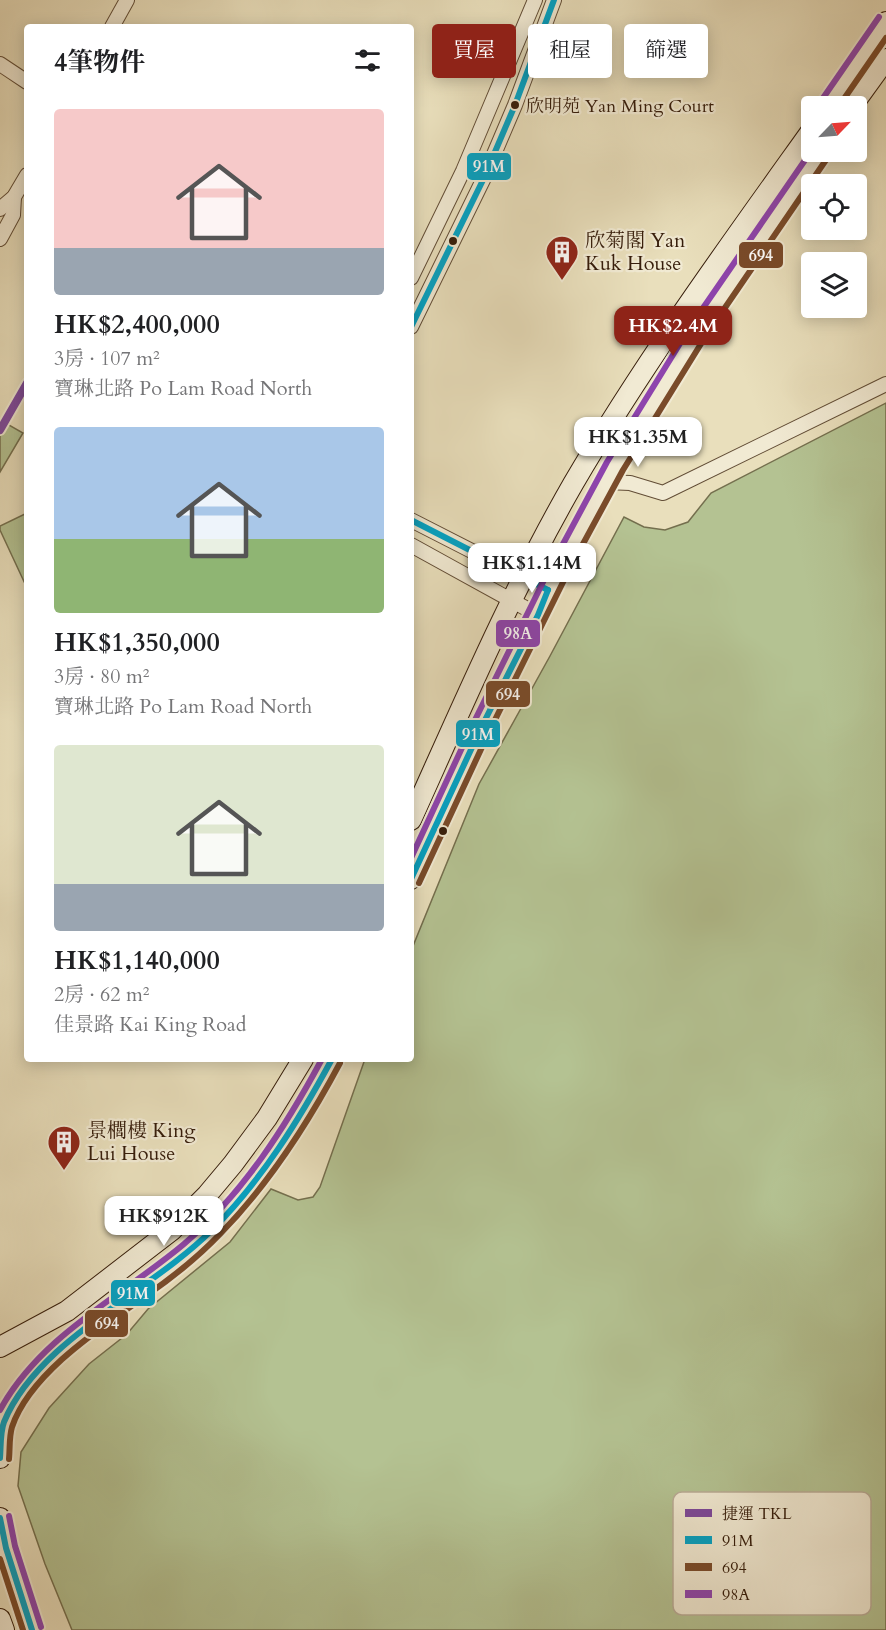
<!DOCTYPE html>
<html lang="zh-TW">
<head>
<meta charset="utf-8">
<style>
  body { margin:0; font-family:Cardo,"Noto Serif TC",serif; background:#f2f2f2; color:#202124; height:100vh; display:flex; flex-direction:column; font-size:22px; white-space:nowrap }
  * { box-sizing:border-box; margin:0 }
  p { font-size:20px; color:#757577 }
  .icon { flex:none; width:33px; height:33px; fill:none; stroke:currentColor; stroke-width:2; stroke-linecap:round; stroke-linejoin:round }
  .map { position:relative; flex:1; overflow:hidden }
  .drawer { position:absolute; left:24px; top:24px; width:390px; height:1038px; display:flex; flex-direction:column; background:#fff; border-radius:6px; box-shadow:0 3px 15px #0003 }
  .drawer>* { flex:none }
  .top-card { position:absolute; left:432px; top:24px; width:363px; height:54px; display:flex; gap:12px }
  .needle { width:39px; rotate:65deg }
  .tools { position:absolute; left:801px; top:96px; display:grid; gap:12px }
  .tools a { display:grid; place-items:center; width:66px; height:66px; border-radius:6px; background:#fff; box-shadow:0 3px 15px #0003; font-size:30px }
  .price { position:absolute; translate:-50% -51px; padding:0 14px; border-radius:12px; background:#fff; color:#222; font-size:20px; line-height:39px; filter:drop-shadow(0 2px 3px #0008) }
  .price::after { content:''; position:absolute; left:50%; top:36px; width:18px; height:14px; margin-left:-9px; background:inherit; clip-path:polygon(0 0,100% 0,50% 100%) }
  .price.on { background:#8f2418; color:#fff }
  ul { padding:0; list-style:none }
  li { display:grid; align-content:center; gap:12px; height:318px; padding:0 30px }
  li span { display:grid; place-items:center; height:186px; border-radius:6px; color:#555 }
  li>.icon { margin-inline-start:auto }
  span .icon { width:108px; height:108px; fill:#fffc; stroke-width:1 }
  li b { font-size:26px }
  h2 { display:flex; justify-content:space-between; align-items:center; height:72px; padding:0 30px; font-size:26px }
  .pill { padding:0 21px; border-radius:6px; background:#fff; box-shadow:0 3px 15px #0003; font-size:21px; line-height:54px }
  .pill.on { background:#8f2418; color:#fff }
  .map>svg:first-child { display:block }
</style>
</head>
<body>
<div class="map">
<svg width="886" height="1630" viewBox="0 0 886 1630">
  <rect width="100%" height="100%" fill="#e9dfbc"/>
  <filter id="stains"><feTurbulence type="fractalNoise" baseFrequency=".00333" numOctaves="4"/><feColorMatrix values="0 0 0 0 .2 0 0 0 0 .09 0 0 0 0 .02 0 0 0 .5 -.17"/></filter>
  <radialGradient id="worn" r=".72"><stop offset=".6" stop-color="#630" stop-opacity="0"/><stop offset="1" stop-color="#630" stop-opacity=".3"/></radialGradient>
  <g fill="#b4c292" stroke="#746f4e" stroke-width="1.5">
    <path d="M 886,403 L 886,1630 L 72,1630 L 45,1564 L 18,1486 L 21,1452 L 49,1408 L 89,1364 L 127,1334 L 148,1309 L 230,1242 L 271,1189 L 298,1200 L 313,1197 L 320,1187 L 365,1059 L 411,1059 L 411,951 L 479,784 L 550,656 L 624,517 L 644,527 L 665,530 L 688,522 L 711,493 Z"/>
    <path d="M 0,420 L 23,433 L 0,472 Z"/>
    <path d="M 27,513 L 27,588 L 0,530 L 0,526 Z"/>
  </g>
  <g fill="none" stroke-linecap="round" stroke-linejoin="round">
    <defs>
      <g id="street">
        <path d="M 112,27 L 127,0"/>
        <path d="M 0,64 L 27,82"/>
        <path d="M 0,209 L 14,197 L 27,175"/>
        <path d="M 0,239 L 13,215 L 14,197"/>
        <path d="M 411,278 L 463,171 L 535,0"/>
        <path d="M 411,327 L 483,180 L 515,105 L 554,0"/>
        <path d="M 606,482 L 630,483 L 663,493 L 886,384"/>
        <path d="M 411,520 L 548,590"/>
        <path d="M 411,545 L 538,615"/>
      </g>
      <g id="secondary">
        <path d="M 828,106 L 886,22"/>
        <path d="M 852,106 L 886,59"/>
        <path d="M 411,820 C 462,707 511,592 573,484 C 645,361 729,246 812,130"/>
        <path d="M 411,879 L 481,728 L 538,615 C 553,580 571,547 589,513 C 656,386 739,269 821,152"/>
        <path d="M 0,1347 L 67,1311 L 172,1230 L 207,1195 L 233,1164 L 267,1118 L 303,1059"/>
        <path d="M 3,1425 C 14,1402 27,1378 46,1361 C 91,1320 145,1289 191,1249 C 247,1202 299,1124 332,1059"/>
        <path d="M 0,1458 L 1,1440"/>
        <path d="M 0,1518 L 6,1548 L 32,1630"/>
        <path d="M 0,1619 L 4,1630"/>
      </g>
    </defs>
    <use href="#street" stroke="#624d36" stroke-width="16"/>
    <use href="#secondary" stroke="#351c0a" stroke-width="22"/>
    <use href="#street" stroke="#f1ead3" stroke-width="14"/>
    <use href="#secondary" stroke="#f1ead3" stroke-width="20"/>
    <defs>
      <g id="bus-1">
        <path d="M 411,327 L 483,180 L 515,105 L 554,0"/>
        <path d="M 411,520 L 548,590"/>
        <path d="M 411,879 L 481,728 L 538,615 L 548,590"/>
        <path d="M 0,1458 C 1,1446 0,1433 4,1422 C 38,1340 150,1292 212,1230 C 262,1180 299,1120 332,1059"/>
        <path d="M 0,1518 L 6,1548 L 32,1630"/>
      </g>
      <g id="bus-2">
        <path d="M 839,106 L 886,38"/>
        <path d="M 419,883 L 489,732 L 570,568 L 623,470 L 707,334 L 828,157"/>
        <path d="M 9,1459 C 10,1448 9,1437 12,1427 C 30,1373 102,1327 147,1295 C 173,1277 198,1257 220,1234 C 269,1184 307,1125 340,1063"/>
        <path d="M 0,1559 L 23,1630"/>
      </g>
      <g id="bus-3">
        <path d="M 821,101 L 879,17"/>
        <path d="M 411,858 L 473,724 L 548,572 L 607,462 L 692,324 L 812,150"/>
        <path d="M 0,1410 C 41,1335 121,1297 184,1244 C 243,1194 286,1126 322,1059"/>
        <path d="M 9,1516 L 15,1546 L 41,1627"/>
      </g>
    </defs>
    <use href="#bus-1" stroke="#f1ead3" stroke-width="10"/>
    <use href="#bus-2" stroke="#f1ead3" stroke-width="10"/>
    <use href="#bus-3" stroke="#f1ead3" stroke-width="10"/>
    <use href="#bus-1" stroke="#03a2c4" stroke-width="6"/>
    <use href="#bus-2" stroke="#7a4b2a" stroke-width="6"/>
    <use href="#bus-3" stroke="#8e44ad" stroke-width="6"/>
    <defs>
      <path id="metro-1" d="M 0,430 L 27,383"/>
    </defs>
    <use href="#metro-1" stroke="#f1ead3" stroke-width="12"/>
    <use href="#metro-1" stroke="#7d499d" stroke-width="8"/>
  </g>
  <defs>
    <symbol id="building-pin" viewBox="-11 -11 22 30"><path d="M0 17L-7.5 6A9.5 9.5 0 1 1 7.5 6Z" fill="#8f2418" stroke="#f1ead3"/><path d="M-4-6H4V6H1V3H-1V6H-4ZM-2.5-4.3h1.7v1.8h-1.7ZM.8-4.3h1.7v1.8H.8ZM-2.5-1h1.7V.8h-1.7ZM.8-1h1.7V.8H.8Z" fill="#fff"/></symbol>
  </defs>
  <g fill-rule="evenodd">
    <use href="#building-pin" x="543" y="233" width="38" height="52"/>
    <use href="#building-pin" x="45" y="1123" width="38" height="52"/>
  </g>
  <g fill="#351c0a" stroke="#f1ead3" stroke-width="2">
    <circle cx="515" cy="105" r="5"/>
    <circle cx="453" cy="241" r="5"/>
    <circle cx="443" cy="831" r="5"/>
  </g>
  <g text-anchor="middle" stroke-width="4.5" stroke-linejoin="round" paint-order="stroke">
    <g font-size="18" fill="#351c0a" stroke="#f1ead3" text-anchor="start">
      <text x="526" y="112">欣明苑 Yan Ming Court</text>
    </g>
    <g font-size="20" fill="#351c0a" stroke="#f1ead3" text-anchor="start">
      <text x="585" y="247">欣菊閣 Yan<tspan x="585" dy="23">Kuk House</tspan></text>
      <text x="87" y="1137">景櫚樓 King<tspan x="87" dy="23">Lui House</tspan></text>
    </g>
  </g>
  <rect x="673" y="1492" width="198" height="123" rx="9" fill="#f1ead3" stroke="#b9ac97" stroke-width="1.5"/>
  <rect x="685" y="1509" width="27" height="8" fill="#7d499d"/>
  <rect x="685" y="1536" width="27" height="8" fill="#03a2c4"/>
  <rect x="685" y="1563" width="27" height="8" fill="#7a4b2a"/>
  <rect x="685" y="1590" width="27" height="8" fill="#8e44ad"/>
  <g font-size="16" fill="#351c0a">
    <text x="722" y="1519">捷運 TKL</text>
    <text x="722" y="1546">91M</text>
    <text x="722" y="1573">694</text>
    <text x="722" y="1600">98A</text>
  </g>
  <g stroke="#f1ead3" stroke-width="2">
    <rect x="466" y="152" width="46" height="29" rx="6" fill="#03a2c4"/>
    <rect x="738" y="241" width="46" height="28" rx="6" fill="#7a4b2a"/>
    <rect x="495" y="619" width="46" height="29" rx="6" fill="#8e44ad"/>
    <rect x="485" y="680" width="46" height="28" rx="6" fill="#7a4b2a"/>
    <rect x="455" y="719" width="46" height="29" rx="6" fill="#03a2c4"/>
    <rect x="110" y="1279" width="46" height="28" rx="6" fill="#03a2c4"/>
    <rect x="84" y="1309" width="45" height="29" rx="6" fill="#7a4b2a"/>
  </g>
  <g font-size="16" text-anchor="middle" font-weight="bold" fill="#fff">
    <text x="489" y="172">91M</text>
    <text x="761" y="261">694</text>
    <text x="518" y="639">98A</text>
    <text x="508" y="700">694</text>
    <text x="478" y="740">91M</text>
    <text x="133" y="1299">91M</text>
    <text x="107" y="1329">694</text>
  </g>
  <rect width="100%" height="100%" filter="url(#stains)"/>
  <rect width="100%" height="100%" fill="url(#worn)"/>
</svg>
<div class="tools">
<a><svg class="needle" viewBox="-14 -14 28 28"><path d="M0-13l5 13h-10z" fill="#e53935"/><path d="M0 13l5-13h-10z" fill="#757577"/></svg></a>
<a><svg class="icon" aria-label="locate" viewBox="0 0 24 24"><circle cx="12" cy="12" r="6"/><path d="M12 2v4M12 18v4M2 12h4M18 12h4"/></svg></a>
<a><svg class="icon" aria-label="layers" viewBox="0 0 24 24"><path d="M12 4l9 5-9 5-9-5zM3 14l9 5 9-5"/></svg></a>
</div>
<b class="price on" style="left:673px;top:357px">HK$2.4M</b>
<b class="price" style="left:638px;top:468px">HK$1.35M</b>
<b class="price" style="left:532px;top:594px">HK$1.14M</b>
<b class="price" style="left:164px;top:1247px">HK$912K</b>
<div class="top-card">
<a class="pill on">買屋</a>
<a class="pill">租屋</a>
<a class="pill">篩選</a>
</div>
<section class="drawer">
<h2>4筆物件<svg class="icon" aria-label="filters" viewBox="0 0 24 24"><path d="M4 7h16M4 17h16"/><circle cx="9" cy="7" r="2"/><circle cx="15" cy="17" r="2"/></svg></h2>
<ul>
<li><span style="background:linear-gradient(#f6c9c9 75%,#9aa5b1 0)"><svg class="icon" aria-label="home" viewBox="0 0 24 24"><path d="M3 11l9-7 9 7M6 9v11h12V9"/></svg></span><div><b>HK$2,400,000</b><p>3房 · 107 m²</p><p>寶琳北路 Po Lam Road North</p></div></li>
<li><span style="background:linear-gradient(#a9c7e8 60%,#8fb573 0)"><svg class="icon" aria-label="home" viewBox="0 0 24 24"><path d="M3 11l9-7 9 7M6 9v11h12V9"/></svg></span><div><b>HK$1,350,000</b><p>3房 · 80 m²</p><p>寶琳北路 Po Lam Road North</p></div></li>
<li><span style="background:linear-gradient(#dfe7d0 75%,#9aa5b1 0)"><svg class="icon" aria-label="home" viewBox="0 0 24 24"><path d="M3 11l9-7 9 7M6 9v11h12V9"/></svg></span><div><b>HK$1,140,000</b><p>2房 · 62 m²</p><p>佳景路 Kai King Road</p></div></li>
</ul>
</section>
</div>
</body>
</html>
